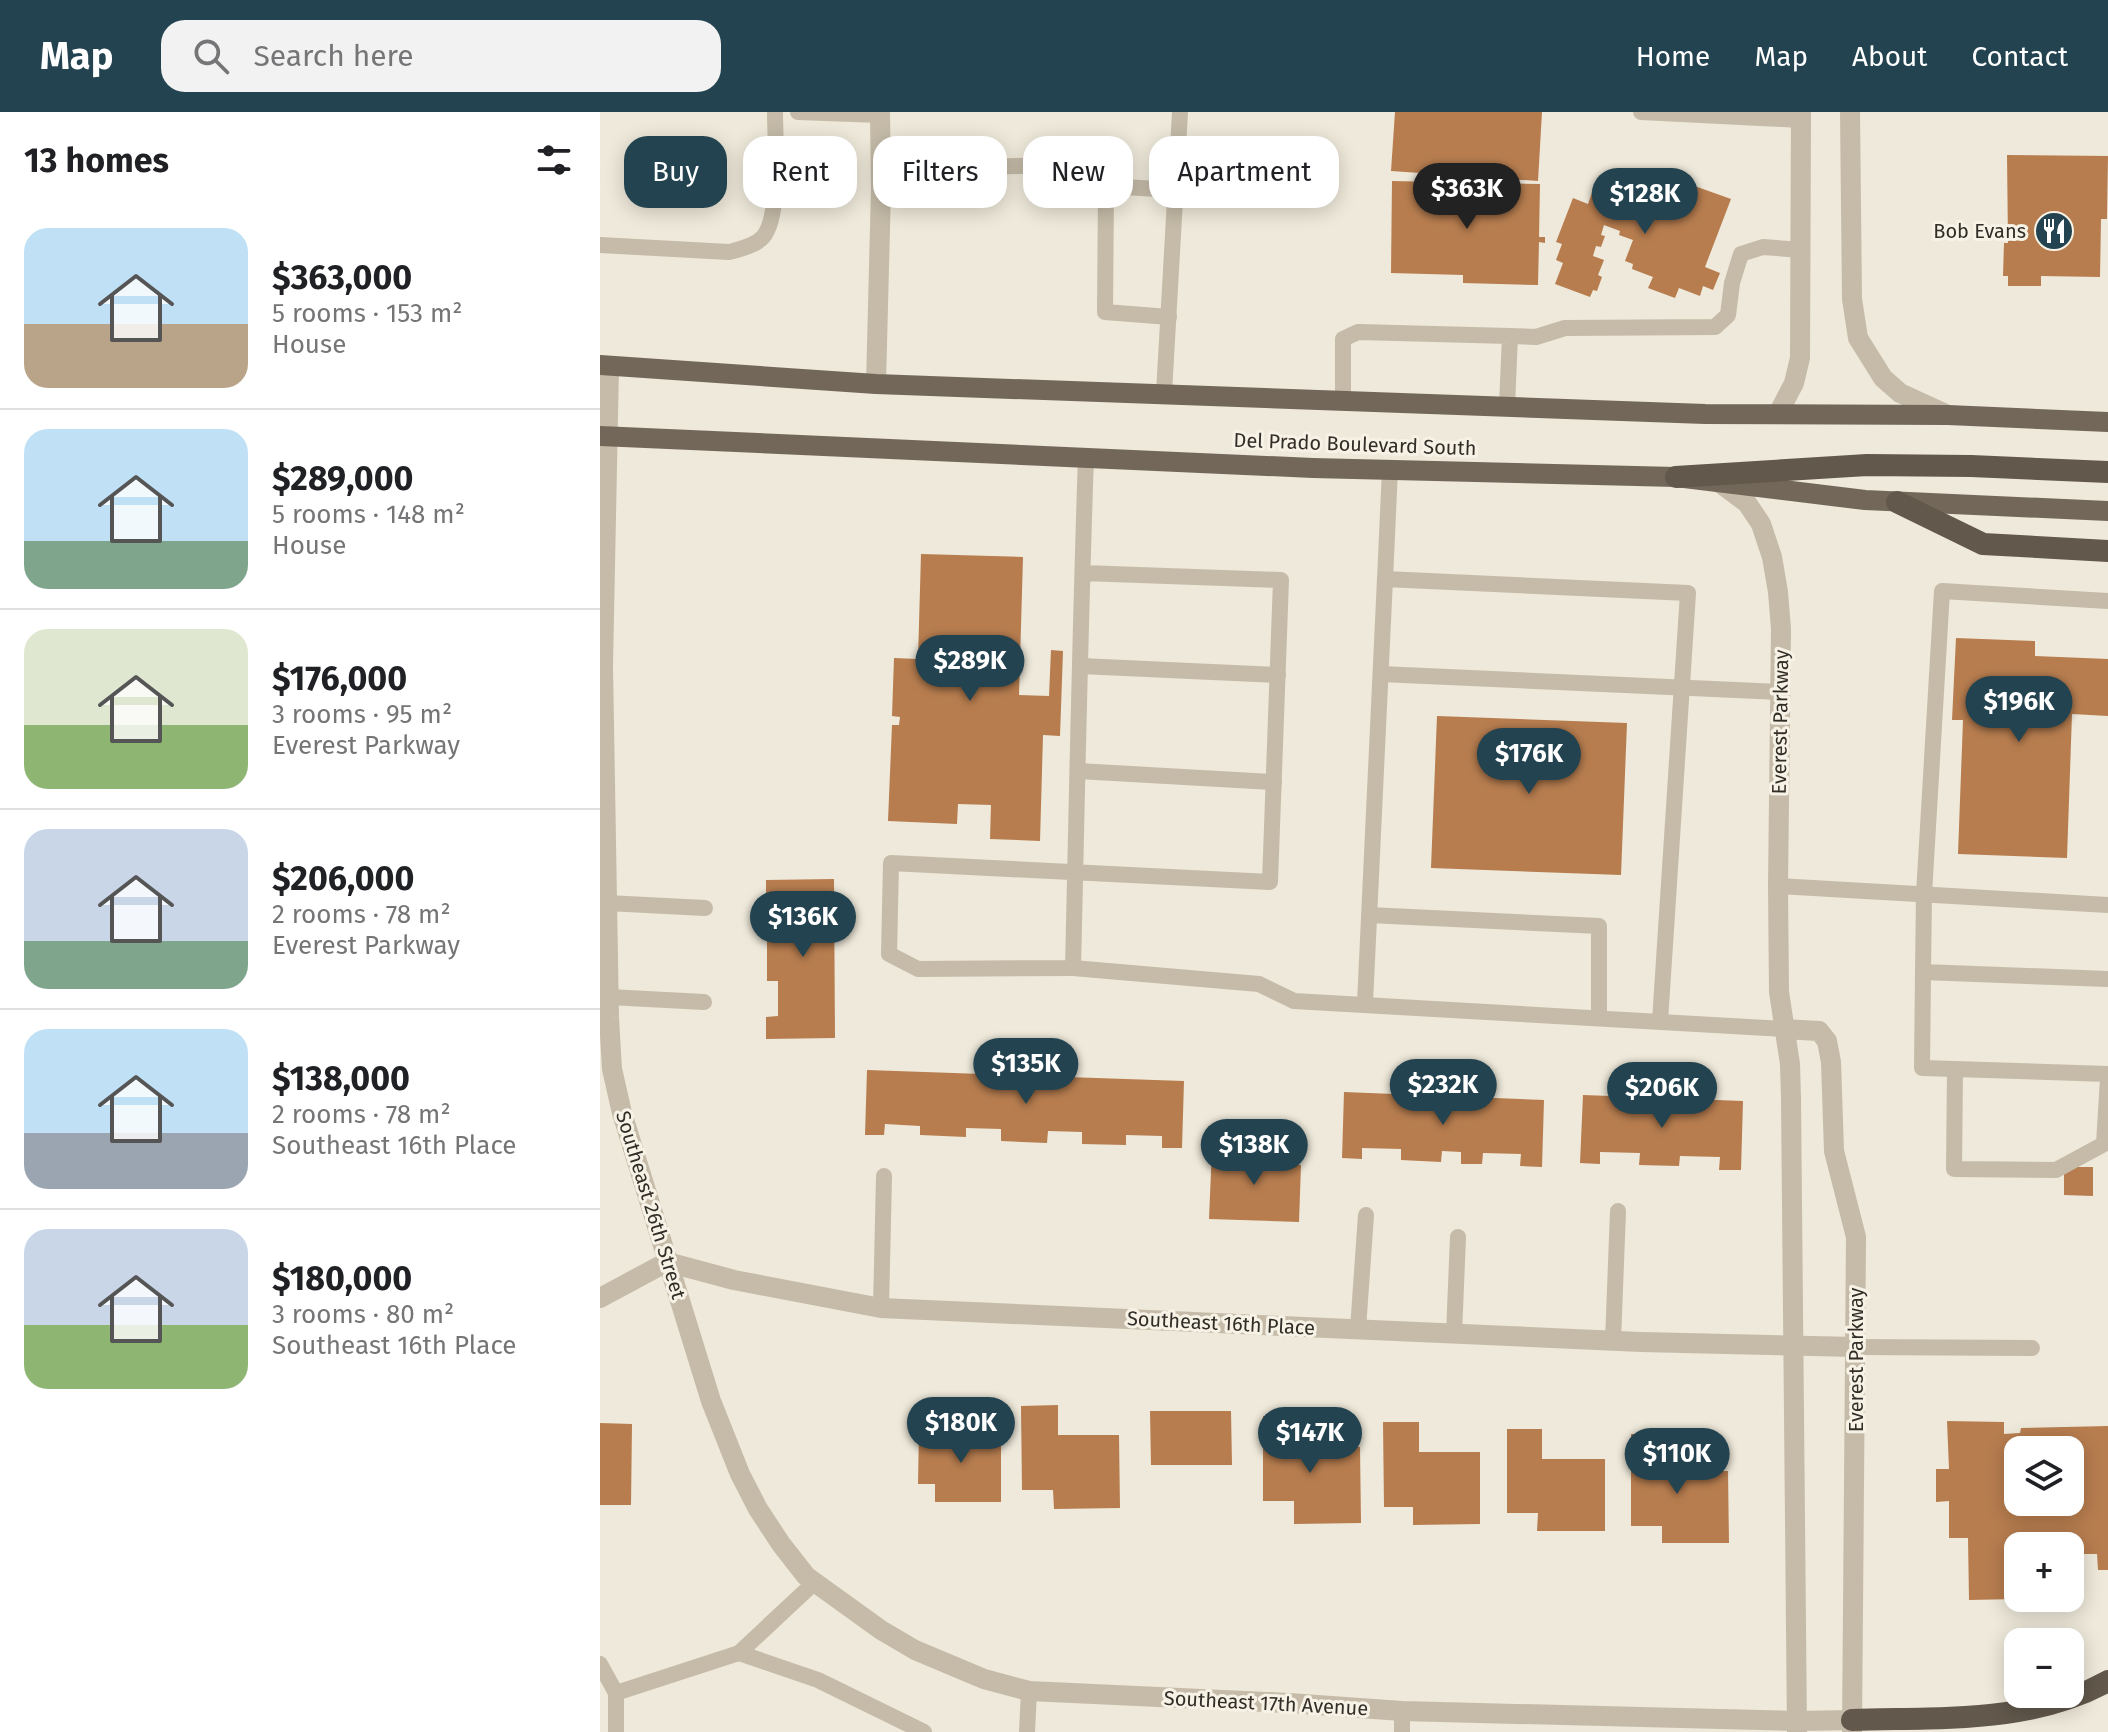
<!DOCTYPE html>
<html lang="en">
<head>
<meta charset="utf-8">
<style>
  body { margin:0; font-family:"Fira Sans",sans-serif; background:#f2f2f2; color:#202124; height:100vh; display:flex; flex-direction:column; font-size:30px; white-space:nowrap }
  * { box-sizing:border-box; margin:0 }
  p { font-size:26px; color:#757577 }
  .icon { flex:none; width:44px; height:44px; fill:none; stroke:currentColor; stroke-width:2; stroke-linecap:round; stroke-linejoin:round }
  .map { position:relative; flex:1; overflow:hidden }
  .side { display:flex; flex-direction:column; background:#fff; width:600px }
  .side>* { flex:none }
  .hud { position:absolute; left:24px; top:24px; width:760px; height:72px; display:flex; gap:16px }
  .controls { position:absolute; left:1404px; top:1324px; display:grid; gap:16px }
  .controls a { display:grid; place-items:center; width:80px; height:80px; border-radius:16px; background:#fff; box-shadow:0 4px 20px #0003; font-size:40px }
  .price { position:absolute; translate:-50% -68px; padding:0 18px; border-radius:28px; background:#22434f; color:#fff; font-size:26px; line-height:52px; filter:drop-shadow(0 2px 4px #0008) }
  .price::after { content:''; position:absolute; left:50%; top:48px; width:24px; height:18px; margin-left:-12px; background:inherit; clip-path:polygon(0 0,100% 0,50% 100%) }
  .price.selected { background:#222; color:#fff }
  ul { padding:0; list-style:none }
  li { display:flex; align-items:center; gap:24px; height:200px; padding:0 24px }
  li+li { border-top:2px solid #e0e0e0 }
  li span { display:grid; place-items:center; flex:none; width:224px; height:160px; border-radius:24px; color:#555 }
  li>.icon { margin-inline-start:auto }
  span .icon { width:96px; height:96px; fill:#fffc; stroke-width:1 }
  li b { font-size:34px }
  h2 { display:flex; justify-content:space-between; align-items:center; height:96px; padding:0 24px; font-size:34px }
  .chip { padding:0 28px; border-radius:24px; background:#fff; box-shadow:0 4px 20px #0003; font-size:28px; line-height:72px }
  .chip.selected { background:#22434f; color:#fff }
  header { display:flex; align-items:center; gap:48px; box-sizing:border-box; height:112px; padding:0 40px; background:#22434f; color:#fff }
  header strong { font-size:38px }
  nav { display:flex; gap:44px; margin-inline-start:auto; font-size:28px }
  .search { width:560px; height:72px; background:#f2f2f2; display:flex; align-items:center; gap:20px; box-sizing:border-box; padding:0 28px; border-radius:24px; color:#757577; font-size:30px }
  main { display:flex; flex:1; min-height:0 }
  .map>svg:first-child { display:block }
</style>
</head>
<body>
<header>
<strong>Map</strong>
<div class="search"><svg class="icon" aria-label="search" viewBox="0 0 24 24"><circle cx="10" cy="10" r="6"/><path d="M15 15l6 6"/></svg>Search here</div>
<nav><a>Home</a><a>Map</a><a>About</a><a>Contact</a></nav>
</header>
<main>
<section class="side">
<h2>13 homes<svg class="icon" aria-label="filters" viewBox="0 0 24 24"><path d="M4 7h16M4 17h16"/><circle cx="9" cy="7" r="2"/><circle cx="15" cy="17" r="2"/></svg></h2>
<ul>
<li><span style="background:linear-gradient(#bfe0f5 60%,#b9a48a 0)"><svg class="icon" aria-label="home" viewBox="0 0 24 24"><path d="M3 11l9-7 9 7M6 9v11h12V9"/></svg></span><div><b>$363,000</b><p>5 rooms · 153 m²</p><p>House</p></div></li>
<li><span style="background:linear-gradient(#bfe0f5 70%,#7fa58c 0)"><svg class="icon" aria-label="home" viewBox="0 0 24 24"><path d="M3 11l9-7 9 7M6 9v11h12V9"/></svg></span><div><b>$289,000</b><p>5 rooms · 148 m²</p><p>House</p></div></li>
<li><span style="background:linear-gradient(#dfe7d0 60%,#8fb573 0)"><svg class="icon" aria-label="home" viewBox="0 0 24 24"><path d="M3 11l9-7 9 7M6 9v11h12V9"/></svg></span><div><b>$176,000</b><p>3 rooms · 95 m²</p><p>Everest Parkway</p></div></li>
<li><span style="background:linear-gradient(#c9d6e8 70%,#7fa58c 0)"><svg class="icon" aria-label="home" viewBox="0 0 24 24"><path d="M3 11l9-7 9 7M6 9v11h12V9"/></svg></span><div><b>$206,000</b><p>2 rooms · 78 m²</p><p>Everest Parkway</p></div></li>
<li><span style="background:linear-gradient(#bfe0f5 65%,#9aa5b1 0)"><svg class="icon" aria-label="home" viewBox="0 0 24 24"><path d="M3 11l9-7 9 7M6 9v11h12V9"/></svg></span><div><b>$138,000</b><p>2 rooms · 78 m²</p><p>Southeast 16th Place</p></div></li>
<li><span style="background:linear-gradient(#c9d6e8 60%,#8fb573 0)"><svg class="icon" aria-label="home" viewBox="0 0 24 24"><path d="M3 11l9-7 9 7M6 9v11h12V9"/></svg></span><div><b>$180,000</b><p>3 rooms · 80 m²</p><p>Southeast 16th Place</p></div></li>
</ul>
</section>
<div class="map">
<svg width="1508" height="1620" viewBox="0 0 1508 1620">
  <rect width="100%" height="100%" fill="#eee9da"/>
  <g fill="#b77d4f" fill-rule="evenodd">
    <path d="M 795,0 L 942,0 L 938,69 L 791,59 Z"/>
    <path d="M 1407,43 L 1508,44 L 1507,107 L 1501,107 L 1500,165 L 1441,164 L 1441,174 L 1408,174 L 1408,164 L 1403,164 L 1404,131 L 1408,131 Z"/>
    <path d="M 1075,67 L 1131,87 L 1105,155 L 1120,161 L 1113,178 L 1103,174 L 1100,184 L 1079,176 L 1075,186 L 1048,176 L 1053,165 L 1032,157 L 1033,152 L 1025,149 L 1033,128 L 1019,123 L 1020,119 L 1004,113 L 1001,123 L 1005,124 L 1001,135 L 996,134 L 993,144 L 1004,148 L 998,163 L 1002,165 L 997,179 L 993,178 L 990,185 L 955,172 L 963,151 L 956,148 L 962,132 L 956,130 L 973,86 L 988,92 L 996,69 L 1048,89 L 1055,68 L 1072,74 Z"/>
    <path d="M 792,69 L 940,72 L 939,125 L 945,125 L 945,131 L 939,130 L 938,173 L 863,171 L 863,163 L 791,161 Z"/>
    <path d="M 321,442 L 423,445 L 419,583 L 449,584 L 451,538 L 463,539 L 460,624 L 443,623 L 440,729 L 390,727 L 391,693 L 358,692 L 357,712 L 288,709 L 292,613 L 299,613 L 300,605 L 292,604 L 294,546 L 318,547 Z"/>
    <path d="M 1356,526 L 1435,529 L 1435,544 L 1508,547 L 1508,604 L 1472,602 L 1467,746 L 1358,742 L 1363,608 L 1352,608 Z"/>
    <path d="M 837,604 L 1027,611 L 1021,763 L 831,756 Z"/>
    <path d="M 234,767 L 235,926 L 166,927 L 166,905 L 178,904 L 178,869 L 167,869 L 167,825 L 178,824 L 178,789 L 166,789 L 166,768 Z"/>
    <path d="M 267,958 L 584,969 L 582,1036 L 562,1036 L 562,1024 L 526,1023 L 526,1033 L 482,1032 L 482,1020 L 448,1019 L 447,1031 L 401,1029 L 401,1017 L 366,1016 L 366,1025 L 320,1023 L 320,1014 L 285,1012 L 284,1023 L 265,1023 Z"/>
    <path d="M 744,980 L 944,988 L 942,1055 L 920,1054 L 921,1042 L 883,1041 L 882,1052 L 861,1052 L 861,1040 L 842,1039 L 841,1050 L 801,1048 L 801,1037 L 762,1036 L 762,1047 L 742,1046 Z"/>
    <path d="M 983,983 L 1143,989 L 1141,1058 L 1119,1058 L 1120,1045 L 1080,1044 L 1079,1054 L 1039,1053 L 1040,1041 L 1000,1040 L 1000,1052 L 980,1051 Z"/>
    <path d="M 612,1036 L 649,1037 L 649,1051 L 664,1052 L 664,1038 L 684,1039 L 683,1052 L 701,1053 L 699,1110 L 609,1107 Z"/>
    <path d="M 1464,1055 L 1493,1055 L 1493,1084 L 1464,1083 Z"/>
    <path d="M 458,1293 L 458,1323 L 519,1323 L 520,1396 L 454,1397 L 453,1378 L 422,1378 L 421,1294 Z"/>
    <path d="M 550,1299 L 631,1299 L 632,1353 L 551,1353 Z"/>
    <path d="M 663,1304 L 698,1304 L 698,1334 L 760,1335 L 761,1411 L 694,1412 L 694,1389 L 663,1389 Z"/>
    <path d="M 1347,1309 L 1404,1310 L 1404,1322 L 1420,1321 L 1421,1316 L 1508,1314 L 1508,1458 L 1498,1458 L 1497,1442 L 1470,1442 L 1470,1434 L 1418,1434 L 1418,1487 L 1369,1488 L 1368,1426 L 1349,1426 L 1349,1389 L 1336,1390 L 1336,1357 L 1349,1357 ZM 1418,1338 L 1470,1338 L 1470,1390 L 1418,1390 Z"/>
    <path d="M 783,1310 L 819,1310 L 819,1340 L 880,1340 L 880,1412 L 813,1413 L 813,1395 L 784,1395 Z"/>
    <path d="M 0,1311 L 32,1312 L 31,1393 L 0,1393 Z"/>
    <path d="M 907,1317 L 942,1317 L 942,1347 L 1005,1347 L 1005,1419 L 937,1419 L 938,1401 L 907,1401 Z"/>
    <path d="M 319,1318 L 401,1318 L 401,1390 L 335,1390 L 335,1372 L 318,1372 Z"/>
    <path d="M 1031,1322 L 1067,1322 L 1067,1360 L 1128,1359 L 1129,1431 L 1062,1431 L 1062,1414 L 1031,1414 Z"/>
  </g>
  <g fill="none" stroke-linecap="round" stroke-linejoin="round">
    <g stroke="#c5bba8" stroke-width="16">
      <path d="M 198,0 L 280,3"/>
      <path d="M 1041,0 L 1201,8"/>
      <path d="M 506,74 L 505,200 L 569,205"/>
      <path d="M 281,77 L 371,55 L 467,53 L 489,57 L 506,74 L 575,78"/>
      <path d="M 0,133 L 129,140 C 140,137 155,134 163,125 C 181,105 175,28 175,0"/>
      <path d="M 910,224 L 936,225 L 965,216 L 1115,215 L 1128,203 L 1132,171 L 1141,142 L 1163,135 L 1201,138"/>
      <path d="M 564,281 L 580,0"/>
      <path d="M 743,287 L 743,227 L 758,220 L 910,224 L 907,294"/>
      <path d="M 483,461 L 681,468 L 670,770 L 291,751 L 289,842 L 318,857 L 473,856 C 477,686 480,516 486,345"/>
      <path d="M 785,467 L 790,357"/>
      <path d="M 1508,489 L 1342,479 L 1324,782 L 1323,860 L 1508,867"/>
      <path d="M 481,554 L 678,563"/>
      <path d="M 781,562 L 1180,580"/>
      <path d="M 478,659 L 674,670"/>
      <path d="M 1178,774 L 1508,793"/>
      <path d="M 7,791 L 105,796"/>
      <path d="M 769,803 L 999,814 L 999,905"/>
      <path d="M 473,856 L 659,872 L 694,889 L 1183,917"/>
      <path d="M 1323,860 L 1322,956 L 1508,962"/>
      <path d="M 9,885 L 104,890"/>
      <path d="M 765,891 L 785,467 L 1088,481 L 1060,909"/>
      <path d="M 1355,957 L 1354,1057 L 1456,1058 L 1504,1032 L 1508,966"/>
      <path d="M 281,1196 L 284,1064"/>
      <path d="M 758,1217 L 766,1103"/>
      <path d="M 854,1222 L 858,1125"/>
      <path d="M 1013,1229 L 1018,1099"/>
      <path d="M 1256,1235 L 1432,1236"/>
      <path d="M 215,1470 L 139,1541 L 218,1568 L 324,1620"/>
      <path d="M 0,1552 L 16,1581"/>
      <path d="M 16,1620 L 16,1581 L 139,1541"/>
      <path d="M 427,1620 L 429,1579"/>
      <path d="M 802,1620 L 802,1599"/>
    </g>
    <g stroke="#c5bba8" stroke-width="20">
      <path d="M 276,272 L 281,77 L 280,0"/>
      <path d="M 0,1186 L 67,1150 L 134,1168 L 281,1196 L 1041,1230 L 1256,1235"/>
    </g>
    <g stroke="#c5bba8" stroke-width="20">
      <path d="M 1250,0 L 1252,187 L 1258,226 L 1283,266 L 1300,281 L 1348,303"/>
      <path d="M 9,254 L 3,554 L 9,906 L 12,957 L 22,1001 L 111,1289 L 140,1362 L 158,1397 L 181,1432 L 206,1464 L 281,1518 L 315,1538 L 384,1567 L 429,1579 L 689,1591 L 802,1599 L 1197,1609 L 1252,1608"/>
      <path d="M 1178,302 L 1194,271 L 1200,246 L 1201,0"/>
      <path d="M 1120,371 L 1147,391 L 1161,412 L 1172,445 L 1178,480 L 1181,517 L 1178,774 L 1179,880 L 1190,952 L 1191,986 L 1197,1620"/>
      <path d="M 1183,917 L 1219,919 L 1227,929 L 1231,950 L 1234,1039 L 1256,1125 L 1252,1620"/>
    </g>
    <g stroke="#73675a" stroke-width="20">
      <path d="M 0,253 L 276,272 L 1105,302 L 1348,303 L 1508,310"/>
      <path d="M 0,324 L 713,356 L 1076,365 L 1265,388 L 1508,399"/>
    </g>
    <g stroke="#62584c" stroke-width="22">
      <path d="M 1076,365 L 1267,353 L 1371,354 L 1508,360"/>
      <path d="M 1297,390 L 1383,432 L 1508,439"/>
      <path d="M 1252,1608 C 1338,1605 1431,1612 1508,1569"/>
    </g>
  </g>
  <defs>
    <symbol id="restaurant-disc" viewBox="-11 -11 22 22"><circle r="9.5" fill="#22434f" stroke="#f6f2e6"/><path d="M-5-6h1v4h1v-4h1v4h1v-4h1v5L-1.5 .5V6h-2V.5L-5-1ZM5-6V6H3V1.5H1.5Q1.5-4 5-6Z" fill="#fff"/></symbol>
  </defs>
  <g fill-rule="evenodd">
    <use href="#restaurant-disc" x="1432" y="97" width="44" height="44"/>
  </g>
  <g text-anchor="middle" stroke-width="6" stroke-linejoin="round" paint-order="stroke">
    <g font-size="20" fill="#322d27" stroke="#f6f2e6" text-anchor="end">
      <text x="1426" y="126">Bob Evans</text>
    </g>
    <g font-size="20" fill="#322d27" stroke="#f6f2e6">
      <text transform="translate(755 332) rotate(2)" y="7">Del Prado Boulevard South</text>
      <text transform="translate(1180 610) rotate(-89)" y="7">Everest Parkway</text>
      <text transform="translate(51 1093) rotate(73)" y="7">Southeast 26th Street</text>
      <text transform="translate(621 1211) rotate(3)" y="7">Southeast 16th Place</text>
      <text transform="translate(1256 1248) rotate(-90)" y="7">Everest Parkway</text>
      <text transform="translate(666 1591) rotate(3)" y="7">Southeast 17th Avenue</text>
    </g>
  </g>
</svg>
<div class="controls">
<a><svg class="icon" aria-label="layers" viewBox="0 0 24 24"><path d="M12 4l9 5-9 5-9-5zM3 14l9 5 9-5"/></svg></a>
<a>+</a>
<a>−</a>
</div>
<b class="price selected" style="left:867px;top:119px">$363K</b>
<b class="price" style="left:1045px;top:124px">$128K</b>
<b class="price" style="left:370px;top:591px">$289K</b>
<b class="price" style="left:1419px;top:632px">$196K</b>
<b class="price" style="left:929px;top:684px">$176K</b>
<b class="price" style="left:203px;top:847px">$136K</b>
<b class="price" style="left:426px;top:994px">$135K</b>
<b class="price" style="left:843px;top:1015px">$232K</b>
<b class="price" style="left:1062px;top:1018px">$206K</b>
<b class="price" style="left:654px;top:1075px">$138K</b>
<b class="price" style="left:361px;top:1353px">$180K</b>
<b class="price" style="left:710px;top:1363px">$147K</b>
<b class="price" style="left:1077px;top:1384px">$110K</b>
<div class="hud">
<a class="chip selected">Buy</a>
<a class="chip">Rent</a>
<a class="chip">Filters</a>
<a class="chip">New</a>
<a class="chip">Apartment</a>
</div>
</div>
</main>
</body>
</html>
